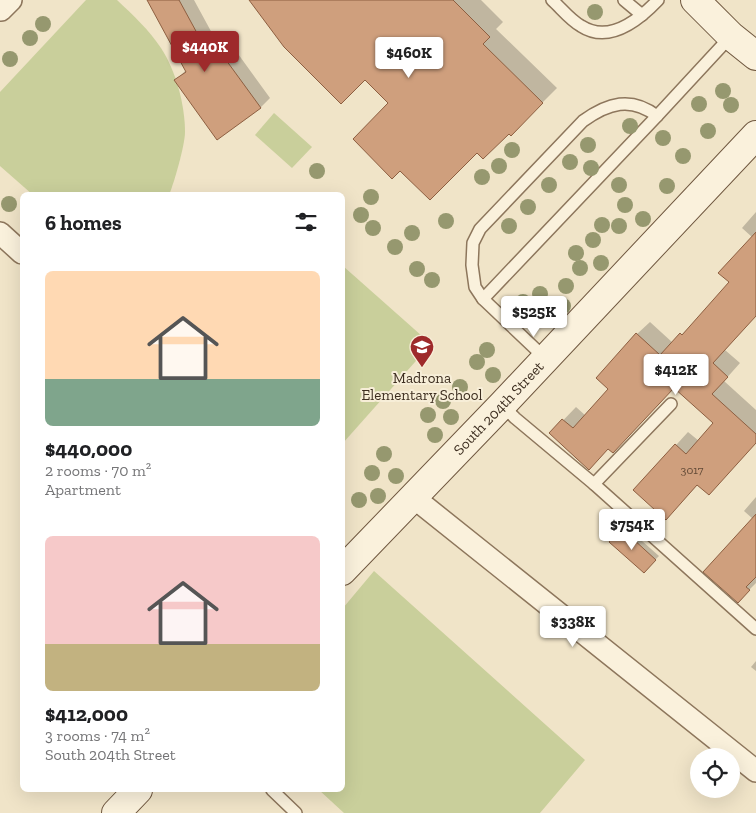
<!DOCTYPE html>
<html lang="en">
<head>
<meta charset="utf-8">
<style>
  body { margin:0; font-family:"Zilla Slab",serif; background:#f6f6f6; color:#202124; height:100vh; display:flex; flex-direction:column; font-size:19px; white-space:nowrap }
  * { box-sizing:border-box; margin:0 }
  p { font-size:16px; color:#757577 }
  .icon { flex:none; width:28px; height:28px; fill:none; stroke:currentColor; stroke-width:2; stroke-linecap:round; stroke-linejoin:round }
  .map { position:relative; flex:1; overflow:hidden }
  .sheet { position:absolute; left:20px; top:192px; width:325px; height:600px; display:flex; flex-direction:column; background:#fff; border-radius:8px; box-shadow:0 5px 20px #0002 }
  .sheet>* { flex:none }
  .buttons { position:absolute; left:690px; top:748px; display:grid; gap:10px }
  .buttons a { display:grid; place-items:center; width:50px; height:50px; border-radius:50%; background:#fff; box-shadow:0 5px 20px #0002; font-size:25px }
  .price { position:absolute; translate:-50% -42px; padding:0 11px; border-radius:5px; background:#fff; color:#222; font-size:16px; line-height:32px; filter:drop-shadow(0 1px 2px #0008) }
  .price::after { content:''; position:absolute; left:50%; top:30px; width:15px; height:11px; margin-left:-8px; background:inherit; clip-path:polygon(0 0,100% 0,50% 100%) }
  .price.selected { background:#9e2a2b; color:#fff }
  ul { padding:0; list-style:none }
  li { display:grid; align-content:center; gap:10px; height:265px; padding:0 25px }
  li span { display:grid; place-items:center; height:155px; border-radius:8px; color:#555 }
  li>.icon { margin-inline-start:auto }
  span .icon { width:90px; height:90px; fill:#fffc; stroke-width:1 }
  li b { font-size:21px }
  h2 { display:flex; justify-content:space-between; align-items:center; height:60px; padding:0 25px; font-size:21px }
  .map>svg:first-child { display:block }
</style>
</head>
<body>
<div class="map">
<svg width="756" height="813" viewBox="0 0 756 813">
  <rect width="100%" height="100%" fill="#f0e4c8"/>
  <g fill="#c9cf9b">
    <path d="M 86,0 L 117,0 C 133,15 149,30 161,48 C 176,71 185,105 185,132 C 185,145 174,183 169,195 L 33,195 L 0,166 L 0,92 Z"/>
    <path d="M 274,113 L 312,147 L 292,168 L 255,135 Z"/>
    <path d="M 343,266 L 431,344 L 343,443 Z"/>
    <path d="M 374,571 L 585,760 L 540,813 L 344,813 L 319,790 L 342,790 L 343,608 Z"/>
  </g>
  <g fill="#0003">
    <path d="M 149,0 L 194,0 L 219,46 L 228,40 L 270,98 L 260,108 L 176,80 L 186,70 Z"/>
    <path d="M 251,0 L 481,0 L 503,22 L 496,29 L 557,88 L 511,134 L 509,132 L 477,151 L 400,169 L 390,103 L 365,78 Z"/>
    <path d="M 756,212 L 756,315 L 725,350 L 740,363 L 724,381 L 756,410 L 756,443 L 698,484 L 679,505 L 635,490 L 688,432 L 699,441 L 715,423 L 675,387 L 609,448 L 551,433 L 576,407 L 586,416 L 610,388 L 637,334 L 650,322 L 673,343 L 695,322 L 731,282 L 752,237 L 742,228 Z"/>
    <path d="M 756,497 L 756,583 L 738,601 L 753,519 L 744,511 Z"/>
    <path d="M 625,526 L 659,556 L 644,571 L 611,542 Z"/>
    <path d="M 756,661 L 756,671 L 751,667 Z"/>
  </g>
  <g fill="#cf9f7d" stroke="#8d5f41">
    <path d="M 147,0 L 179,0 L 209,55 L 218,49 L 261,108 L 217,140 L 174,80 L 186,72 Z"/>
    <path d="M 249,0 L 453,0 L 490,37 L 483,44 L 543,103 L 511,136 L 509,134 L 483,159 L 477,153 L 430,200 L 400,171 L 392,179 L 353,139 L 388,103 L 365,80 L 341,104 L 284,47 Z"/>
    <path d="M 756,232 L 756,316 L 713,363 L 728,377 L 712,394 L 756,434 L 756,443 L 709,495 L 697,485 L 666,520 L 633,490 L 675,444 L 686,454 L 713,423 L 674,388 L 613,453 L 608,449 L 589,470 L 549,433 L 562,419 L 573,428 L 608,389 L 596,378 L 636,333 L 660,355 L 680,333 L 682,335 L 729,282 L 718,273 Z"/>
    <path d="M 756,514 L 756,577 L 746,587 L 750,590 L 738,603 L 703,572 Z"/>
    <path d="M 621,528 L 656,560 L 644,573 L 609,542 Z"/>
  </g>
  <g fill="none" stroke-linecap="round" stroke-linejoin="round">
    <defs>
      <g id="lane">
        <path d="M 552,0 C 561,8 570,20 581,26 C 609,44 639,20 658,0"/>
        <path d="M 624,0 L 642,15"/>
        <path d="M 483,299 L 657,116 L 731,36"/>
        <path d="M 545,358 L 483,299 L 475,287 L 472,265 L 473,243 L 480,229 L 583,121 C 608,103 631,96 657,116"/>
        <path d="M 502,405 L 515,418 L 594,484 L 756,629"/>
        <path d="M 594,484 L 671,404"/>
        <path d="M 272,790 L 296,813"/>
      </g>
      <g id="street">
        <path d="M 1,10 L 11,0"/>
        <path d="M 0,233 L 22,253"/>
        <path d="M 413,497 L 756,771"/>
      </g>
      <g id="secondary">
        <path d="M 695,0 L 731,36 L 756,56"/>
        <path id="s1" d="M 342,571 L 502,405 L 756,135"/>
        <path d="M 116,813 L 138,790"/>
      </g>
    </defs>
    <use href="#lane" stroke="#8d765c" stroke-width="14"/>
    <use href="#street" stroke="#8d765c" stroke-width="24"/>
    <use href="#secondary" stroke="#6f573f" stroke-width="30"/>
    <use href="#lane" stroke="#faf1dc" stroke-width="11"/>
    <use href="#street" stroke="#faf1dc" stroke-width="21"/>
    <use href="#secondary" stroke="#faf1dc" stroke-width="28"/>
  </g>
  <g fill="#96986f">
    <circle cx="595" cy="12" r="8"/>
    <circle cx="43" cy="24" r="8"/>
    <circle cx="30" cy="38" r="8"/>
    <circle cx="10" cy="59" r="8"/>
    <circle cx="723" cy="91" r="8"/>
    <circle cx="699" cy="104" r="8"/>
    <circle cx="731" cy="105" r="8"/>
    <circle cx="630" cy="126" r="8"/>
    <circle cx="708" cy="131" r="8"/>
    <circle cx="663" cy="138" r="8"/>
    <circle cx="588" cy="145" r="8"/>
    <circle cx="512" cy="150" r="8"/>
    <circle cx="683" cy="156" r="8"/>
    <circle cx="570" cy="162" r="8"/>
    <circle cx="499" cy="166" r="8"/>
    <circle cx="591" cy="168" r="8"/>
    <circle cx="317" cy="171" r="8"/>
    <circle cx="482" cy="177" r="8"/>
    <circle cx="549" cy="185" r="8"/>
    <circle cx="619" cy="185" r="8"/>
    <circle cx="667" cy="186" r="8"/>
    <circle cx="371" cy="197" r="8"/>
    <circle cx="9" cy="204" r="8"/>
    <circle cx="625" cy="205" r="8"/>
    <circle cx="528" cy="207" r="8"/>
    <circle cx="361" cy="215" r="8"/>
    <circle cx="643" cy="219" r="8"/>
    <circle cx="446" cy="221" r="8"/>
    <circle cx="602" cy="225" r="8"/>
    <circle cx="509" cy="226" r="8"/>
    <circle cx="619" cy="226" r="8"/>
    <circle cx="373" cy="228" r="8"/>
    <circle cx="412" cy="233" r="8"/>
    <circle cx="593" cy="240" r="8"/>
    <circle cx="395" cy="247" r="8"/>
    <circle cx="576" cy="253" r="8"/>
    <circle cx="601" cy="263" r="8"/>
    <circle cx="580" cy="268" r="8"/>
    <circle cx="417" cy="269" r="8"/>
    <circle cx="432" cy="280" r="8"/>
    <circle cx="566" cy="286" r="8"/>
    <circle cx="540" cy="294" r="8"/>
    <circle cx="523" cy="302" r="8"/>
    <circle cx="563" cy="306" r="8"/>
    <circle cx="487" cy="350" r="8"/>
    <circle cx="477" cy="362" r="8"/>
    <circle cx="493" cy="375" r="8"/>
    <circle cx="460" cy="387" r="8"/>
    <circle cx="443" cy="401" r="8"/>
    <circle cx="428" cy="415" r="8"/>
    <circle cx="451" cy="417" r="8"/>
    <circle cx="435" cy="435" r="8"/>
    <circle cx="384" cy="454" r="8"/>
    <circle cx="372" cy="473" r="8"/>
    <circle cx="396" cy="476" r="8"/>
    <circle cx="378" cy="496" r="8"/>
    <circle cx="359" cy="500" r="8"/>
  </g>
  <defs>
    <symbol id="school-pin" viewBox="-11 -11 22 30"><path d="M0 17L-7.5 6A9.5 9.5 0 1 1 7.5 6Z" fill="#9e2a2b" stroke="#f7eed8"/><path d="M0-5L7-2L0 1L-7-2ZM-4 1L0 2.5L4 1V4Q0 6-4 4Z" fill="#fff"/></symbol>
  </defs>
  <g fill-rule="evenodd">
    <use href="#school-pin" x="408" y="333" width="28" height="38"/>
  </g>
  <g text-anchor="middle" stroke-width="4" stroke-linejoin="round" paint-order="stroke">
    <g font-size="12" fill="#624a37">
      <text x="692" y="474">3017</text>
    </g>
    <g font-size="15" fill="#3d2e20" stroke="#f7eed8">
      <text x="422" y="383">Madrona<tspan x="422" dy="17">Elementary School</tspan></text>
    </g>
    <g font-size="15" fill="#3d2e20" stroke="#f7eed8">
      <text dy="5" stroke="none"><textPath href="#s1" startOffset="226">South 204th Street</textPath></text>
    </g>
  </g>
</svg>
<div class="buttons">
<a><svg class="icon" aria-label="locate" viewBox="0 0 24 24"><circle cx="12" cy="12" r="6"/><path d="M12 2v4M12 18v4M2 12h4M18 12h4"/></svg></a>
</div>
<b class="price selected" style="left:205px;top:73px">$440K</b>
<b class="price" style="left:409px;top:79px">$460K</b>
<b class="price" style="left:534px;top:338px">$525K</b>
<b class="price" style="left:676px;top:396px">$412K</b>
<b class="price" style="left:632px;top:551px">$754K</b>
<b class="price" style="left:573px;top:648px">$338K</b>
<section class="sheet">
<h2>6 homes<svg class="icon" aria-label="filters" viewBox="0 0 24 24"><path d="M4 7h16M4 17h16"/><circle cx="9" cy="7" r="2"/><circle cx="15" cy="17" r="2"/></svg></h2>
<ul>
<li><span style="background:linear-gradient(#ffd9b3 70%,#7fa58c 0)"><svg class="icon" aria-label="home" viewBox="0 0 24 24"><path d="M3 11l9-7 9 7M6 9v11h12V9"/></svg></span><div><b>$440,000</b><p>2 rooms · 70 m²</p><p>Apartment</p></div></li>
<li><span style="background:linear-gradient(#f6c9c9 70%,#c2b280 0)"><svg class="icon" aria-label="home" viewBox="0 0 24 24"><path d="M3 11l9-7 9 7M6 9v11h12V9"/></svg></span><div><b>$412,000</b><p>3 rooms · 74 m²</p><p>South 204th Street</p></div></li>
</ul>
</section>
</div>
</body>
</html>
